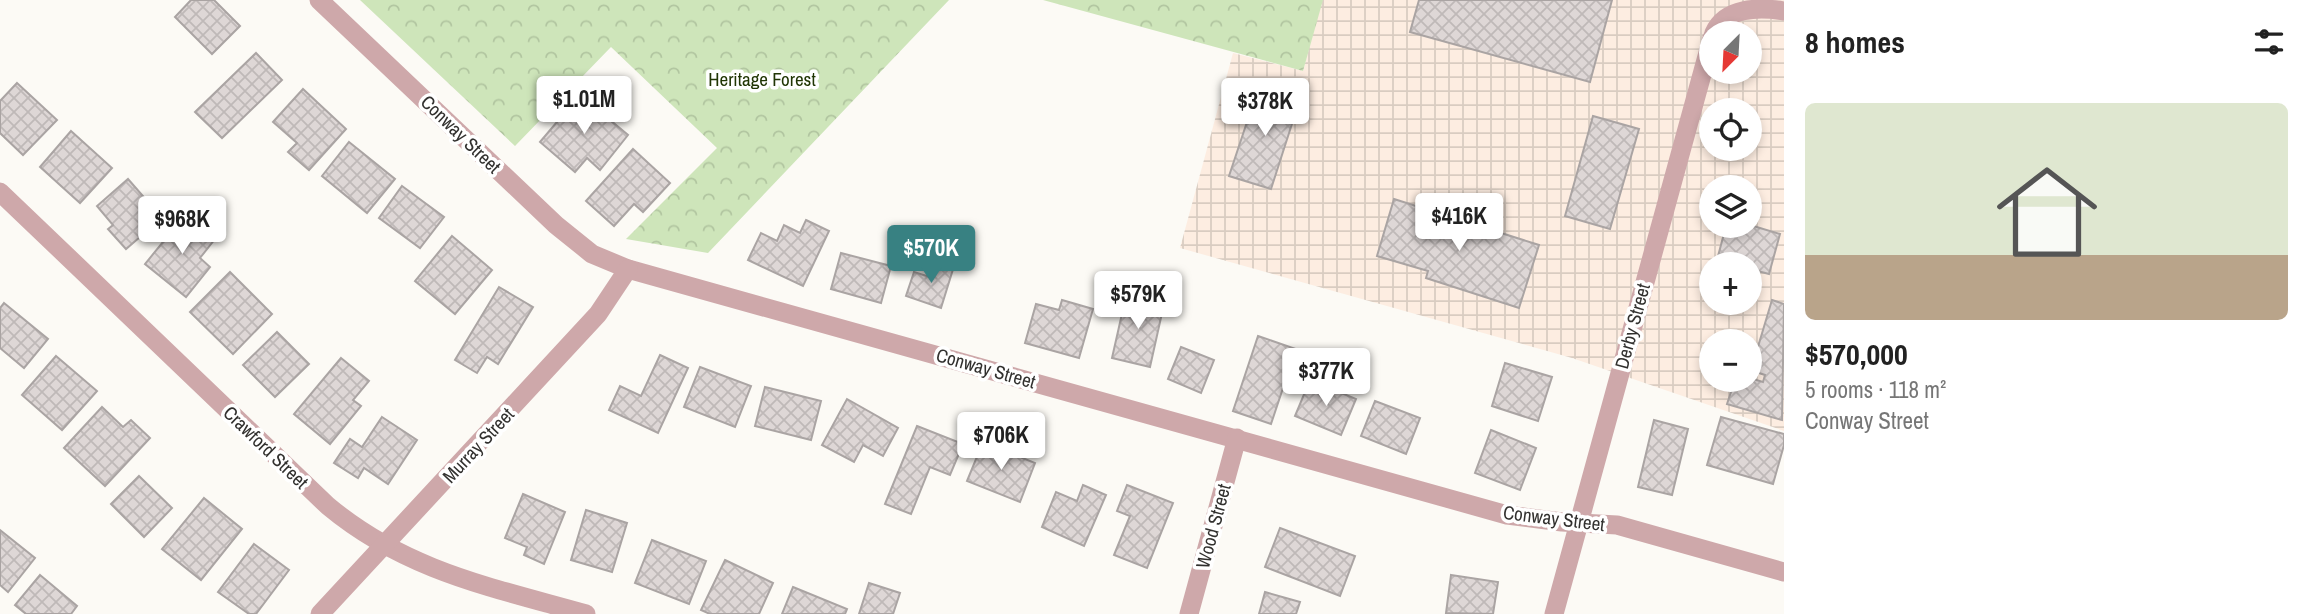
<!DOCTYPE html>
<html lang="en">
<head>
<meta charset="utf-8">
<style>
  body { margin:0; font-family:"Archivo Narrow",sans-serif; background:#f2f2f2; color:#222; height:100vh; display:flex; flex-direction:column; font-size:26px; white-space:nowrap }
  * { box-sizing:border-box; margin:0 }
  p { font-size:23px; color:#767676 }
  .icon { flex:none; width:38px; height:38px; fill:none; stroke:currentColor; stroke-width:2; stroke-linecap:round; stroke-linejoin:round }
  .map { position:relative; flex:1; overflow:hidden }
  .details { display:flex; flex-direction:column; background:#fff; width:525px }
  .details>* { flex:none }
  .needle { width:46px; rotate:204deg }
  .buttons { position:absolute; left:1699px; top:21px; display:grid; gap:14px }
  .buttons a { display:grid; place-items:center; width:63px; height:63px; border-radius:50%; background:#fff; box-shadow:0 4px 10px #0003; font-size:35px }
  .price { position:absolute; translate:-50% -60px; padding:0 16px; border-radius:7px; background:#fff; color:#222; font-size:23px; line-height:46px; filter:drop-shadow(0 2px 4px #0008) }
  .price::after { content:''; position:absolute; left:50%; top:42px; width:21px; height:16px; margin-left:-10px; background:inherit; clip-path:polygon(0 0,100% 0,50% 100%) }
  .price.on { background:#388182; color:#fff }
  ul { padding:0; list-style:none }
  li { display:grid; align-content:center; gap:14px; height:371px; padding:0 21px }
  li+li { border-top:2px solid #e0e0e0 }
  li span { display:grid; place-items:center; height:217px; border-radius:10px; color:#555 }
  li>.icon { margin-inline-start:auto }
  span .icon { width:126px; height:126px; fill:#fffc; stroke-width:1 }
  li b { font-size:30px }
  h2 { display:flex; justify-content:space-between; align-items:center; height:84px; padding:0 21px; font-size:30px }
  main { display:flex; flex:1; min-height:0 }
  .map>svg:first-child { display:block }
</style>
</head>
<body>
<main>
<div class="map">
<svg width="1784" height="614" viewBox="0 0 1784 614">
  <defs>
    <pattern id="industrial-grid" width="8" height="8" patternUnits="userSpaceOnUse" patternTransform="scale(1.75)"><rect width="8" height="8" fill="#fdede1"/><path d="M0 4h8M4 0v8" fill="none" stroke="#d9ccc1"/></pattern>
    <pattern id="park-crowns" width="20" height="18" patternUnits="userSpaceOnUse" patternTransform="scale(1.75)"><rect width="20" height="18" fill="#cee5ba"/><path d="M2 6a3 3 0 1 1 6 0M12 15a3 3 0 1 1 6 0" fill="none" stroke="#b1c5a0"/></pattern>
    <pattern id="building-cross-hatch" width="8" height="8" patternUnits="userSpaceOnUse" patternTransform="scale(1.75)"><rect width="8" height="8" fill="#ded7d6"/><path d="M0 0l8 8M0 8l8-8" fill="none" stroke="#bfb9b8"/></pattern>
  </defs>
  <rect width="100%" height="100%" fill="#fcfaf5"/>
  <path fill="url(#industrial-grid)" fill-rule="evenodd" d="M 1322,0 L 1784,0 L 1784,431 L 1572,358 L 1180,248 L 1233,53 L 1303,71 ZM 1712,33 L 1750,33 L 1750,72 L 1712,72 ZM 1712,110 L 1750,110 L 1750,149 L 1712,149 ZM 1712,187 L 1750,187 L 1750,226 L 1712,226 ZM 1712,264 L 1750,264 L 1750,303 L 1712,303 ZM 1712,341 L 1750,341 L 1750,380 L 1712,380 Z"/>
  <g fill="url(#park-crowns)">
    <path d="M 360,0 L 949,0 L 708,253 L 626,239 L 717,148 L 611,47 L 515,146 Z"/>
    <path d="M 1043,0 L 1323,0 L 1303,71 Z"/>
  </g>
  <g fill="url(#building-cross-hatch)" stroke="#aaa4a3" stroke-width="2">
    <path d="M 191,0 L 214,0 L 240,26 L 212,54 L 175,17 Z"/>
    <path d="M 1419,0 L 1612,0 L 1590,82 L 1410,32 Z"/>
    <path d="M 256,53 L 282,80 L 222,138 L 195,112 Z"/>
    <path d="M 17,83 L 57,120 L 23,155 L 0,133 L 0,101 Z"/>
    <path d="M 1259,86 L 1300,99 L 1271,189 L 1229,176 Z"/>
    <path d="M 303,89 L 346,129 L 309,170 L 288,152 L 297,143 L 273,122 Z"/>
    <path d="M 580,95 L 628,135 L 600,170 L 587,158 L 575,172 L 540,142 Z"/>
    <path d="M 1593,116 L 1639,129 L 1610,229 L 1565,216 Z"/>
    <path d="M 71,131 L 112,168 L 80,203 L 40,167 Z"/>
    <path d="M 349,142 L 395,179 L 367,213 L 322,176 Z"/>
    <path d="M 633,149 L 670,183 L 643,212 L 634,204 L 614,226 L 586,201 Z"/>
    <path d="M 128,179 L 162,218 L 126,249 L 108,229 L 113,225 L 97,206 Z"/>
    <path d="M 402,186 L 444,217 L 420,248 L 379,218 Z"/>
    <path d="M 1394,199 L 1539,245 L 1519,308 L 1426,278 L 1428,271 L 1377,256 Z"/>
    <path d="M 185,215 L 215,239 L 200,258 L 210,267 L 186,297 L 145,264 Z"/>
    <path d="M 806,220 L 829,231 L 803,286 L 748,260 L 761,233 L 777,241 L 784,225 L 800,233 Z"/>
    <path d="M 1750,225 L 1780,234 L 1769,274 L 1750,269 L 1750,264 L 1733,264 L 1717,260 L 1726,226 Z"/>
    <path d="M 452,236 L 492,270 L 455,314 L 415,281 Z"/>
    <path d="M 841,253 L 891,266 L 881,303 L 831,289 Z"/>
    <path d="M 939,260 L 954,266 L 941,308 L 906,296 L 914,272 L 933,278 Z"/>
    <path d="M 230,272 L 272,314 L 233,354 L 190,312 Z"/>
    <path d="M 499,287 L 533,307 L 498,364 L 487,357 L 477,373 L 455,360 Z"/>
    <path d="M 1126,296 L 1164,304 L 1150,367 L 1112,358 Z"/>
    <path d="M 1062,300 L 1093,309 L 1079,358 L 1025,343 L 1036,304 L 1059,310 Z"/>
    <path d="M 1772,300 L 1784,304 L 1782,420 L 1727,404 L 1735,380 L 1750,380 L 1750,378 L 1763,382 L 1765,375 L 1750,370 L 1750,348 L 1757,350 Z"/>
    <path d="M 4,303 L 48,339 L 24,368 L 0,348 L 0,308 Z"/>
    <path d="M 277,332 L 309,364 L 275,397 L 243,365 Z"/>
    <path d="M 1258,336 L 1296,349 L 1271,424 L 1233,411 Z"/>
    <path d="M 1181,347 L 1214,360 L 1201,393 L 1168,379 Z"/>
    <path d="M 660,355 L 688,368 L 658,433 L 609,410 L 620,386 L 641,396 Z"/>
    <path d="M 56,356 L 97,391 L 62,430 L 22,395 Z"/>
    <path d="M 341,358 L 369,381 L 353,400 L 361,406 L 330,444 L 294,414 Z"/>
    <path d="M 1505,363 L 1552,377 L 1538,421 L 1492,406 Z"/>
    <path d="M 700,367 L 751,386 L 735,427 L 684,407 Z"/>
    <path d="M 1310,380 L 1356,399 L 1341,435 L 1295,416 Z"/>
    <path d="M 765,387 L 821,401 L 811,440 L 755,426 Z"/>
    <path d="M 847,399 L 898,428 L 883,456 L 863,445 L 854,462 L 822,445 Z"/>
    <path d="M 1375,401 L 1420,418 L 1406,454 L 1361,436 Z"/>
    <path d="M 102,407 L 123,427 L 131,420 L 150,438 L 105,486 L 64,448 Z"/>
    <path d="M 382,417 L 417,440 L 388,484 L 364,468 L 358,478 L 334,463 L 350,439 L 362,447 Z"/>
    <path d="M 1721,417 L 1784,434 L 1784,445 L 1773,484 L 1707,465 Z"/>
    <path d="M 1654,420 L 1688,429 L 1672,495 L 1638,487 Z"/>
    <path d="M 917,426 L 963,444 L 950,475 L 930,467 L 911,514 L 885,504 Z"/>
    <path d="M 1491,430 L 1536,448 L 1520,490 L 1475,473 Z"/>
    <path d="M 983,442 L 1035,463 L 1020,502 L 967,481 Z"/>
    <path d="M 139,476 L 172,508 L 144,537 L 111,504 Z"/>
    <path d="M 1083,485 L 1106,495 L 1084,546 L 1042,527 L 1056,492 L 1077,501 Z"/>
    <path d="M 1127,485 L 1173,503 L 1147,568 L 1114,555 L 1130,516 L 1117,511 Z"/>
    <path d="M 523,494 L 565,512 L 544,564 L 524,555 L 527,547 L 505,538 Z"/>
    <path d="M 204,498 L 242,529 L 201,580 L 162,549 Z"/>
    <path d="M 586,510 L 627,523 L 612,572 L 571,560 Z"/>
    <path d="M 1280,528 L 1355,556 L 1340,596 L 1265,567 Z"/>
    <path d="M 0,530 L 35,558 L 8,592 L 0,585 Z"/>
    <path d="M 652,540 L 706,561 L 689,604 L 635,583 Z"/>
    <path d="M 254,544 L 289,570 L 256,614 L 249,614 L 218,592 Z"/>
    <path d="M 725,560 L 773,583 L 759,614 L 710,614 L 701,610 Z"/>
    <path d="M 40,575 L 77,606 L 71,614 L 26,614 L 15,605 Z"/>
    <path d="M 1451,575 L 1498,582 L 1493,614 L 1446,613 Z"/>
    <path d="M 869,583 L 900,593 L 893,614 L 859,614 Z"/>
    <path d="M 793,587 L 847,609 L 845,614 L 782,614 Z"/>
    <path d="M 1265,592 L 1300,602 L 1296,614 L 1259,614 Z"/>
  </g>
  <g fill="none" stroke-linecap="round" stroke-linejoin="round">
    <g stroke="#cea8aa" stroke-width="19">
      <path d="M 319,0 L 556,225 L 592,254 L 628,269 L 1507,515 L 1562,522 L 1617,525 L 1784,572"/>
      <path d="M 1714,33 C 1725,7 1759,7 1784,11"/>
      <path d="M 0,192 L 328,506 C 406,571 491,587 586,614"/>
      <path d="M 320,614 L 598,314 L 628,269"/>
      <path d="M 1189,614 L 1237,438"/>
      <path d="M 1554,614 L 1712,38"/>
    </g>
  </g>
  <g text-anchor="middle" stroke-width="7" stroke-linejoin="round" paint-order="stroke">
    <g font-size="19" fill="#203504" stroke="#fff">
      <text x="762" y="86">Heritage Forest</text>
    </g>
    <g font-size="19" fill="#32312f" stroke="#fff">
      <text transform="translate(461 134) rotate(44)" y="7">Conway Street</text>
      <text transform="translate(1632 326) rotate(-75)" y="7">Derby Street</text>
      <text transform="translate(986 368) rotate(16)" y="7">Conway Street</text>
      <text transform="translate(478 445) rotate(-47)" y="7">Murray Street</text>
      <text transform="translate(266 447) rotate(44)" y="7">Crawford Street</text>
      <text transform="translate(1554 518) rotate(7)" y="7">Conway Street</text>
      <text transform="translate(1213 526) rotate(-75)" y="7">Wood Street</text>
    </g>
  </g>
</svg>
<div class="buttons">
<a><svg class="needle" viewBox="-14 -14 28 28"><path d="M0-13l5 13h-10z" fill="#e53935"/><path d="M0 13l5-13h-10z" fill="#767676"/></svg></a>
<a><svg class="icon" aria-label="locate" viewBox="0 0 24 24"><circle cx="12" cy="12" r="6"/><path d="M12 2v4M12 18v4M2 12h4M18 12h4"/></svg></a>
<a><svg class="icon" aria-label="layers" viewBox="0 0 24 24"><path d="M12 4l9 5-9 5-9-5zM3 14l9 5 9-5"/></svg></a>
<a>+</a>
<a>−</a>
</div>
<b class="price" style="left:584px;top:136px">$1.01M</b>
<b class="price" style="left:1265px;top:138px">$378K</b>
<b class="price" style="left:1459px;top:253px">$416K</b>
<b class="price" style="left:182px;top:256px">$968K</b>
<b class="price on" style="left:931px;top:285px">$570K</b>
<b class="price" style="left:1138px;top:331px">$579K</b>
<b class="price" style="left:1326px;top:408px">$377K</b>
<b class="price" style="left:1001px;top:472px">$706K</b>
</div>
<section class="details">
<h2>8 homes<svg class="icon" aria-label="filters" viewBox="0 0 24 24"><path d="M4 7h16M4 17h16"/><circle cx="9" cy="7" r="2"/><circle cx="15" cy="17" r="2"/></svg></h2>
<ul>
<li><span style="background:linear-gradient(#dfe7d0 70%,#b9a48a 0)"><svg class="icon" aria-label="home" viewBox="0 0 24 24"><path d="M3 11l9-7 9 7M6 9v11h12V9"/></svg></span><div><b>$570,000</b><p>5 rooms · 118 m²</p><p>Conway Street</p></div></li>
</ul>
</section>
</main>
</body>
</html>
